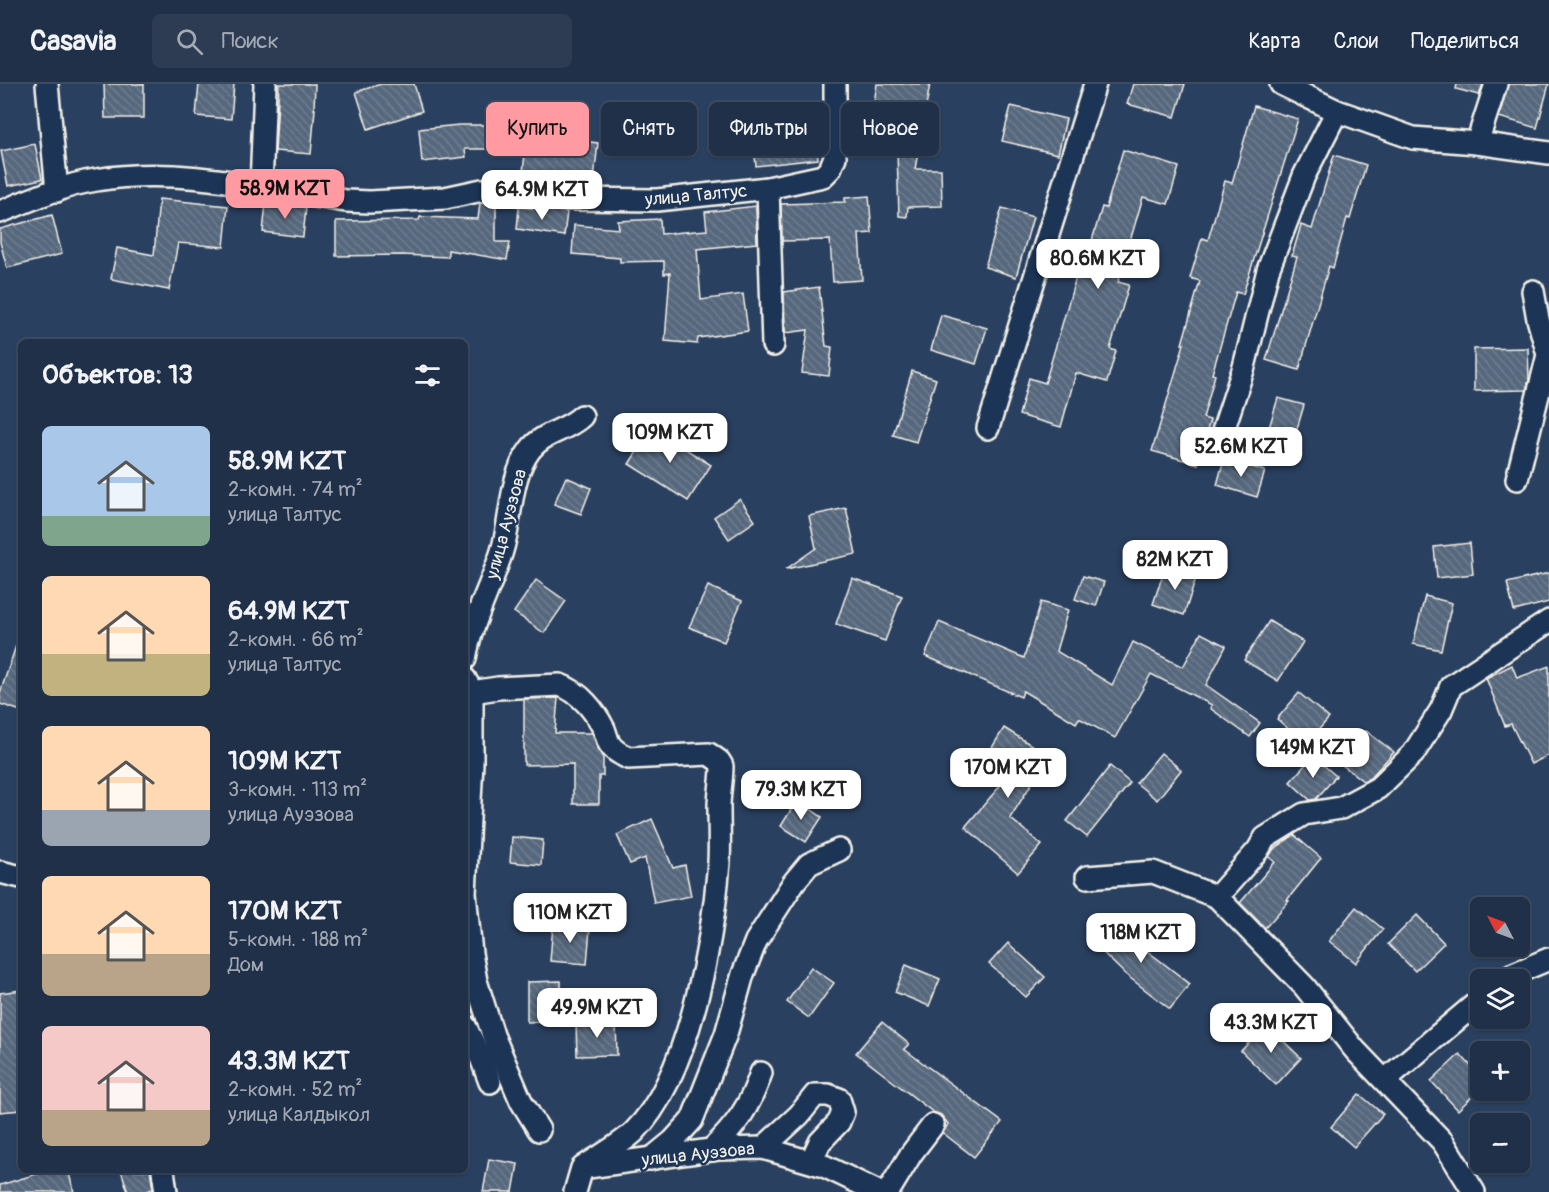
<!DOCTYPE html>
<html lang="ru">
<head>
<meta charset="utf-8">
<style>
  body { margin:0; font-family:Pangolin,sans-serif; background:#2d3c52; color:#f1f3f6; height:100vh; display:flex; flex-direction:column; font-size:22px; white-space:nowrap }
  * { box-sizing:border-box; margin:0 }
  p { font-size:20px; color:#a2a9b4 }
  .icon { flex:none; width:33px; height:33px; fill:none; stroke:currentColor; stroke-width:2; stroke-linecap:round; stroke-linejoin:round }
  .map { position:relative; flex:1; overflow:hidden }
  .details { position:absolute; left:18px; top:255px; width:450px; height:834px; display:flex; flex-direction:column; background:#203048; border-radius:9px; box-shadow:0 2px 4px #0004,0 0 0 2px #3d4b60 }
  .details>* { flex:none }
  .hud { position:absolute; left:486px; top:18px; width:570px; height:54px; display:flex; gap:12px }
  .needle { width:39px; rotate:311deg }
  .fabs { position:absolute; left:1470px; top:813px; display:grid; gap:12px }
  .fabs a { display:grid; place-items:center; width:60px; height:60px; border-radius:9px; background:#203048; box-shadow:0 2px 4px #0004,0 0 0 2px #3d4b60; font-size:30px }
  .price { position:absolute; translate:-50% -51px; padding:0 14px; border-radius:12px; background:#fff; color:#222; font-size:20px; line-height:39px; filter:drop-shadow(0 2px 3px #0008) }
  .price::after { content:''; position:absolute; left:50%; top:36px; width:18px; height:14px; margin-left:-9px; background:inherit; clip-path:polygon(0 0,100% 0,50% 100%) }
  .price.current { background:#ff9aa2; color:#111 }
  ul { padding:0; list-style:none }
  li { display:flex; align-items:center; gap:18px; height:150px; padding:0 24px }
  li span { display:grid; place-items:center; flex:none; width:168px; height:120px; border-radius:9px; color:#555 }
  li>.icon { margin-inline-start:auto }
  span .icon { width:72px; height:72px; fill:#fffc; stroke-width:1 }
  li b { font-size:26px }
  h2 { display:flex; justify-content:space-between; align-items:center; height:72px; padding:0 24px; font-size:26px }
  .tag { padding:0 21px; border-radius:9px; background:#203048; box-shadow:0 2px 4px #0004,0 0 0 2px #3d4b60; font-size:21px; line-height:54px }
  .tag.current { background:#ff9aa2; color:#111 }
  header { display:flex; align-items:center; gap:36px; box-sizing:border-box; height:84px; padding:0 30px; background:#203048; border-bottom:2px solid #3d4b60 }
  header strong { font-size:28px }
  nav { display:flex; gap:33px; margin-inline-start:auto; font-size:21px }
  .search { width:420px; height:54px; background:#2d3c52; display:flex; align-items:center; gap:15px; box-sizing:border-box; padding:0 21px; border-radius:9px; color:#a2a9b4; font-size:22px }
  .map>svg:first-child { display:block }
</style>
</head>
<body>
<header>
<strong>Casavia</strong>
<div class="search"><svg class="icon" aria-label="search" viewBox="0 0 24 24"><circle cx="10" cy="10" r="6"/><path d="M15 15l6 6"/></svg>Поиск</div>
<nav><a>Карта</a><a>Слои</a><a>Поделиться</a></nav>
</header>
<div class="map">
<svg width="1549" height="1108" viewBox="0 0 1549 1108">
  <defs>
    <pattern id="building-back-hatch" width="6" height="6" patternUnits="userSpaceOnUse" patternTransform="scale(1.5)"><rect width="6" height="6" fill="#56677d"/><path d="M-1 5l2 2M0 0l6 6M5-1l2 2" fill="none" stroke="#6f7d8f"/></pattern>
  </defs>
  <rect width="100%" height="100%" fill="#2a4060"/>
  <filter id="ink" filterUnits="userSpaceOnUse"><feTurbulence type="fractalNoise" baseFrequency=".0167" numOctaves="2"/><feDisplacementMap in="SourceGraphic" scale="12" xChannelSelector="R" yChannelSelector="G"/><feConvolveMatrix kernelMatrix="1 2 1 2 8 2 1 2 1" color-interpolation-filters="sRGB"/></filter>
  <g filter="url(#ink)">
    <g fill="url(#building-back-hatch)" stroke="#f4f1e8" stroke-width="1.5">
      <path d="M 104,0 L 144,0 L 144,34 L 105,34 Z"/>
      <path d="M 199,0 L 234,0 L 231,35 L 196,32 Z"/>
      <path d="M 279,0 L 315,0 L 314,25 L 315,25 L 311,70 L 275,67 Z"/>
      <path d="M 381,0 L 414,0 L 422,27 L 368,45 L 356,8 Z"/>
      <path d="M 877,0 L 930,0 L 915,85 L 941,85 L 942,122 L 908,123 L 907,133 L 899,132 L 897,67 L 867,62 Z"/>
      <path d="M 1133,0 L 1185,0 L 1175,33 L 1127,20 Z"/>
      <path d="M 1457,0 L 1483,0 L 1479,11 L 1456,5 Z"/>
      <path d="M 1508,0 L 1549,0 L 1537,44 L 1499,33 Z"/>
      <path d="M 1011,22 L 1066,35 L 1058,70 L 1002,57 Z"/>
      <path d="M 1254,22 L 1298,35 L 1243,210 L 1236,208 L 1212,290 L 1215,291 L 1203,334 L 1210,336 L 1198,380 L 1152,367 L 1184,260 L 1182,260 L 1200,197 L 1190,194 L 1202,154 L 1208,156 L 1225,97 L 1232,99 Z"/>
      <path d="M 814,38 L 818,75 L 756,82 L 752,45 Z"/>
      <path d="M 459,41 L 496,41 L 496,65 L 465,65 L 466,73 L 422,78 L 419,45 Z"/>
      <path d="M 527,51 L 598,59 L 593,103 L 522,97 Z"/>
      <path d="M 35,60 L 42,95 L 8,102 L 1,67 Z"/>
      <path d="M 1123,66 L 1179,83 L 1168,120 L 1143,113 L 1118,198 L 1129,201 L 1110,265 L 1116,267 L 1107,298 L 1076,289 L 1061,343 L 1019,331 L 1029,294 L 1045,299 L 1078,186 L 1083,187 L 1102,123 L 1106,124 Z"/>
      <path d="M 1334,71 L 1366,81 L 1350,135 L 1347,134 L 1333,184 L 1329,182 L 1299,286 L 1266,276 L 1297,173 L 1292,172 L 1301,141 L 1312,145 Z"/>
      <path d="M 869,112 L 872,149 L 859,150 L 862,196 L 833,198 L 830,156 L 782,157 L 781,120 L 845,118 L 845,114 Z"/>
      <path d="M 159,115 L 228,122 L 224,163 L 178,159 L 169,206 L 111,195 L 117,164 L 154,171 Z"/>
      <path d="M 266,119 L 306,123 L 303,153 L 263,148 Z"/>
      <path d="M 480,119 L 496,120 L 496,158 L 510,158 L 507,176 L 448,166 L 448,173 L 401,171 L 336,172 L 336,137 L 419,136 L 420,133 L 478,135 Z"/>
      <path d="M 756,122 L 757,159 L 697,165 L 701,216 L 743,210 L 748,247 L 698,254 L 697,260 L 665,257 L 670,189 L 664,190 L 664,177 L 620,178 L 620,174 L 572,170 L 574,141 L 619,145 L 618,137 L 660,135 L 661,150 L 707,146 L 705,128 Z"/>
      <path d="M 519,123 L 567,128 L 564,152 L 517,145 Z"/>
      <path d="M 1002,124 L 1033,133 L 1016,193 L 985,183 Z"/>
      <path d="M 52,131 L 62,170 L 7,184 L 0,158 L 0,145 Z"/>
      <path d="M 819,203 L 826,262 L 832,263 L 829,292 L 802,289 L 808,246 L 786,249 L 785,246 L 784,208 Z"/>
      <path d="M 941,231 L 987,244 L 976,280 L 931,266 Z"/>
      <path d="M 1528,264 L 1529,296 L 1526,306 L 1474,307 L 1474,265 Z"/>
      <path d="M 912,287 L 936,295 L 916,358 L 893,351 Z"/>
      <path d="M 1278,314 L 1304,321 L 1289,372 L 1263,364 Z"/>
      <path d="M 652,344 L 711,381 L 688,417 L 629,380 Z"/>
      <path d="M 1224,375 L 1265,387 L 1257,413 L 1217,401 Z"/>
      <path d="M 566,393 L 591,404 L 581,430 L 554,420 Z"/>
      <path d="M 740,415 L 755,437 L 729,455 L 714,433 Z"/>
      <path d="M 846,424 L 856,470 L 786,485 L 816,464 L 809,432 Z"/>
      <path d="M 1470,459 L 1473,490 L 1437,494 L 1434,463 Z"/>
      <path d="M 1165,484 L 1196,494 L 1184,531 L 1153,520 Z"/>
      <path d="M 1549,489 L 1549,518 L 1514,527 L 1507,499 Z"/>
      <path d="M 1083,492 L 1104,498 L 1096,522 L 1075,515 Z"/>
      <path d="M 852,494 L 902,512 L 885,557 L 836,540 Z"/>
      <path d="M 536,496 L 566,517 L 544,549 L 514,528 Z"/>
      <path d="M 708,502 L 742,517 L 724,558 L 689,543 Z"/>
      <path d="M 1425,512 L 1452,519 L 1441,566 L 1413,560 Z"/>
      <path d="M 1041,518 L 1068,526 L 1056,567 L 1112,601 L 1133,558 L 1183,583 L 1201,549 L 1226,562 L 1206,601 L 1260,639 L 1250,653 L 1210,624 L 1212,621 L 1151,590 L 1115,654 L 1079,634 L 1076,639 L 1023,607 L 1021,613 L 925,572 L 939,538 L 1024,574 Z"/>
      <path d="M 1269,537 L 1303,558 L 1278,597 L 1244,576 Z"/>
      <path d="M 18,556 L 21,556 L 21,627 L 0,620 L 0,609 Z"/>
      <path d="M 1512,581 L 1517,594 L 1549,582 L 1549,671 L 1531,680 L 1511,640 L 1505,642 L 1486,594 Z"/>
      <path d="M 1299,609 L 1329,634 L 1306,660 L 1277,635 Z"/>
      <path d="M 558,614 L 555,649 L 592,649 L 603,672 L 603,692 L 599,692 L 599,720 L 573,720 L 573,680 L 524,681 L 524,615 Z"/>
      <path d="M 1004,644 L 1049,672 L 1010,734 L 1042,761 L 1018,789 L 965,743 L 1000,702 L 977,688 Z"/>
      <path d="M 1366,647 L 1394,668 L 1370,694 L 1363,697 L 1341,680 Z"/>
      <path d="M 1161,669 L 1181,686 L 1157,716 L 1136,699 Z"/>
      <path d="M 1313,672 L 1336,692 L 1316,715 L 1310,716 L 1290,698 Z"/>
      <path d="M 1110,682 L 1130,699 L 1087,753 L 1067,737 Z"/>
      <path d="M 797,716 L 822,733 L 806,758 L 781,742 Z"/>
      <path d="M 652,735 L 673,784 L 685,781 L 691,812 L 654,819 L 645,774 L 630,780 L 617,751 Z"/>
      <path d="M 1294,751 L 1321,774 L 1287,816 L 1289,817 L 1265,844 L 1240,819 L 1275,778 L 1269,773 L 1273,766 Z"/>
      <path d="M 512,753 L 543,756 L 541,781 L 510,778 Z"/>
      <path d="M 1356,823 L 1383,845 L 1356,879 L 1329,857 Z"/>
      <path d="M 1417,831 L 1444,859 L 1415,887 L 1388,860 Z"/>
      <path d="M 1116,834 L 1143,860 L 1141,862 L 1190,900 L 1170,925 L 1125,890 L 1093,859 Z"/>
      <path d="M 553,841 L 590,844 L 587,880 L 550,877 Z"/>
      <path d="M 1008,859 L 1045,893 L 1026,913 L 989,880 Z"/>
      <path d="M 906,881 L 940,895 L 929,922 L 895,908 Z"/>
      <path d="M 811,883 L 834,899 L 809,934 L 787,918 Z"/>
      <path d="M 561,897 L 562,937 L 527,938 L 527,898 Z"/>
      <path d="M 21,906 L 21,1026 L 0,1028 L 0,909 Z"/>
      <path d="M 616,937 L 617,971 L 577,972 L 576,939 Z"/>
      <path d="M 882,938 L 909,960 L 904,965 L 1002,1038 L 974,1073 L 943,1049 L 948,1040 L 941,1031 L 933,1028 L 856,969 Z"/>
      <path d="M 1266,940 L 1301,974 L 1276,1001 L 1241,967 Z"/>
      <path d="M 1460,970 L 1480,992 L 1480,1005 L 1458,1026 L 1431,997 Z"/>
      <path d="M 1359,1010 L 1383,1030 L 1354,1063 L 1331,1043 Z"/>
      <path d="M 489,1075 L 518,1080 L 513,1108 L 483,1108 Z"/>
      <path d="M 50,1086 L 68,1086 L 74,1108 L 0,1108 L 0,1101 Z"/>
      <path d="M 121,1086 L 150,1086 L 153,1105 L 144,1108 L 128,1108 Z"/>
    </g>
    <g fill="none" stroke-linecap="round" stroke-linejoin="round">
      <defs>
        <g id="minor">
          <path d="M 47,0 L 57,107"/>
          <path d="M 1281,0 L 1337,27 L 1413,54 L 1477,59 L 1549,69"/>
          <path d="M 1477,59 L 1496,0"/>
          <path d="M 261,104 L 265,0"/>
          <path d="M 768,104 L 773,261"/>
          <path d="M 0,128 C 30,116 63,101 96,96 C 179,82 263,104 346,117 L 370,118 L 445,114 L 482,106 L 569,115 L 657,116 L 768,104 L 823,92 L 830,85 L 835,73 L 835,0"/>
          <path d="M 1533,207 L 1538,235 L 1549,274"/>
          <path d="M 988,344 L 1095,0"/>
          <path d="M 1219,359 L 1244,283 L 1268,186 L 1304,92 L 1337,27"/>
          <path d="M 1517,395 L 1548,271"/>
          <path d="M 465,575 C 471,538 491,503 502,467 C 512,435 509,394 530,366 C 543,348 567,347 582,332"/>
          <path d="M 465,595 L 472,608 L 472,679 L 465,809 L 471,869 L 476,897 L 493,951 L 521,1017 L 539,1046"/>
          <path d="M 472,608 L 498,604 L 560,601 C 580,608 595,627 604,645 C 606,650 607,655 609,659 C 613,667 621,670 628,674 L 709,670 L 719,677 L 722,682 C 722,696 719,709 719,723 C 719,741 720,759 719,778 C 713,854 690,992 634,1048 C 619,1062 599,1072 582,1084 L 575,1108"/>
          <path d="M 0,788 L 21,793"/>
          <path d="M 1087,793 L 1153,788 L 1217,813"/>
          <path d="M 1505,896 L 1511,891 L 1549,875"/>
          <path d="M 465,942 L 481,974 L 490,998"/>
          <path d="M 1385,996 L 1480,916"/>
          <path d="M 763,1064 L 799,1031 L 815,1011 L 828,1011 L 839,1015 L 843,1028 L 839,1038 L 820,1058 L 811,1077"/>
          <path d="M 711,1066 C 736,1042 750,1022 761,989"/>
          <path d="M 651,1075 L 673,1057 L 692,1036 L 726,950 L 743,890 L 756,857 L 794,798 L 809,780 L 839,766"/>
          <path d="M 588,1083 L 718,1065 L 763,1064 L 824,1082 L 878,1108"/>
          <path d="M 163,1086 L 166,1108"/>
          <path d="M 888,1108 L 911,1070 L 933,1041"/>
          <path d="M 1474,1108 L 1443,1058 L 1355,966 L 1304,902 L 1217,813 L 1258,766 L 1265,754 L 1304,730 L 1341,724 L 1378,704 L 1413,670 L 1441,626 L 1451,602 L 1549,537"/>
        </g>
      </defs>
      <use href="#minor" stroke="#f4f1e8" stroke-width="26"/>
      <use href="#minor" stroke="#1d3557" stroke-width="21"/>
    </g>
  </g>
  <g text-anchor="middle" stroke-width="5" stroke-linejoin="round" paint-order="stroke">
    <g font-size="18" fill="#f4f1e8" stroke="#1d3557">
      <text transform="translate(696 111) rotate(-5)" y="6">улица Талтус</text>
      <text transform="translate(506 440) rotate(-75)" y="6">улица Ауэзова</text>
      <text transform="translate(698 1070) rotate(-6)" y="6">улица Ауэзова</text>
    </g>
  </g>
</svg>
<div class="fabs">
<a><svg class="needle" viewBox="-14 -14 28 28"><path d="M0-13l5 13h-10z" fill="#e53935"/><path d="M0 13l5-13h-10z" fill="#a2a9b4"/></svg></a>
<a><svg class="icon" aria-label="layers" viewBox="0 0 24 24"><path d="M12 4l9 5-9 5-9-5zM3 14l9 5 9-5"/></svg></a>
<a>+</a>
<a>−</a>
</div>
<b class="price current" style="left:285px;top:136px">58.9M KZT</b>
<b class="price" style="left:542px;top:137px">64.9M KZT</b>
<b class="price" style="left:1098px;top:206px">80.6M KZT</b>
<b class="price" style="left:670px;top:380px">109M KZT</b>
<b class="price" style="left:1241px;top:394px">52.6M KZT</b>
<b class="price" style="left:1175px;top:507px">82M KZT</b>
<b class="price" style="left:1313px;top:695px">149M KZT</b>
<b class="price" style="left:1008px;top:715px">170M KZT</b>
<b class="price" style="left:801px;top:737px">79.3M KZT</b>
<b class="price" style="left:570px;top:860px">110M KZT</b>
<b class="price" style="left:1141px;top:880px">118M KZT</b>
<b class="price" style="left:597px;top:955px">49.9M KZT</b>
<b class="price" style="left:1271px;top:970px">43.3M KZT</b>
<div class="hud">
<a class="tag current">Купить</a>
<a class="tag">Снять</a>
<a class="tag">Фильтры</a>
<a class="tag">Новое</a>
</div>
<section class="details">
<h2>Объектов: 13<svg class="icon" aria-label="filters" viewBox="0 0 24 24"><path d="M4 7h16M4 17h16"/><circle cx="9" cy="7" r="2"/><circle cx="15" cy="17" r="2"/></svg></h2>
<ul>
<li><span style="background:linear-gradient(#a9c7e8 75%,#7fa58c 0)"><svg class="icon" aria-label="home" viewBox="0 0 24 24"><path d="M3 11l9-7 9 7M6 9v11h12V9"/></svg></span><div><b>58.9M KZT</b><p>2-комн. · 74 m²</p><p>улица Талтус</p></div></li>
<li><span style="background:linear-gradient(#ffd9b3 65%,#c2b280 0)"><svg class="icon" aria-label="home" viewBox="0 0 24 24"><path d="M3 11l9-7 9 7M6 9v11h12V9"/></svg></span><div><b>64.9M KZT</b><p>2-комн. · 66 m²</p><p>улица Талтус</p></div></li>
<li><span style="background:linear-gradient(#ffd9b3 70%,#9aa5b1 0)"><svg class="icon" aria-label="home" viewBox="0 0 24 24"><path d="M3 11l9-7 9 7M6 9v11h12V9"/></svg></span><div><b>109M KZT</b><p>3-комн. · 113 m²</p><p>улица Ауэзова</p></div></li>
<li><span style="background:linear-gradient(#ffd9b3 65%,#b9a48a 0)"><svg class="icon" aria-label="home" viewBox="0 0 24 24"><path d="M3 11l9-7 9 7M6 9v11h12V9"/></svg></span><div><b>170M KZT</b><p>5-комн. · 188 m²</p><p>Дом</p></div></li>
<li><span style="background:linear-gradient(#f6c9c9 70%,#b9a48a 0)"><svg class="icon" aria-label="home" viewBox="0 0 24 24"><path d="M3 11l9-7 9 7M6 9v11h12V9"/></svg></span><div><b>43.3M KZT</b><p>2-комн. · 52 m²</p><p>улица Калдыкол</p></div></li>
</ul>
</section>
</div>
</body>
</html>
